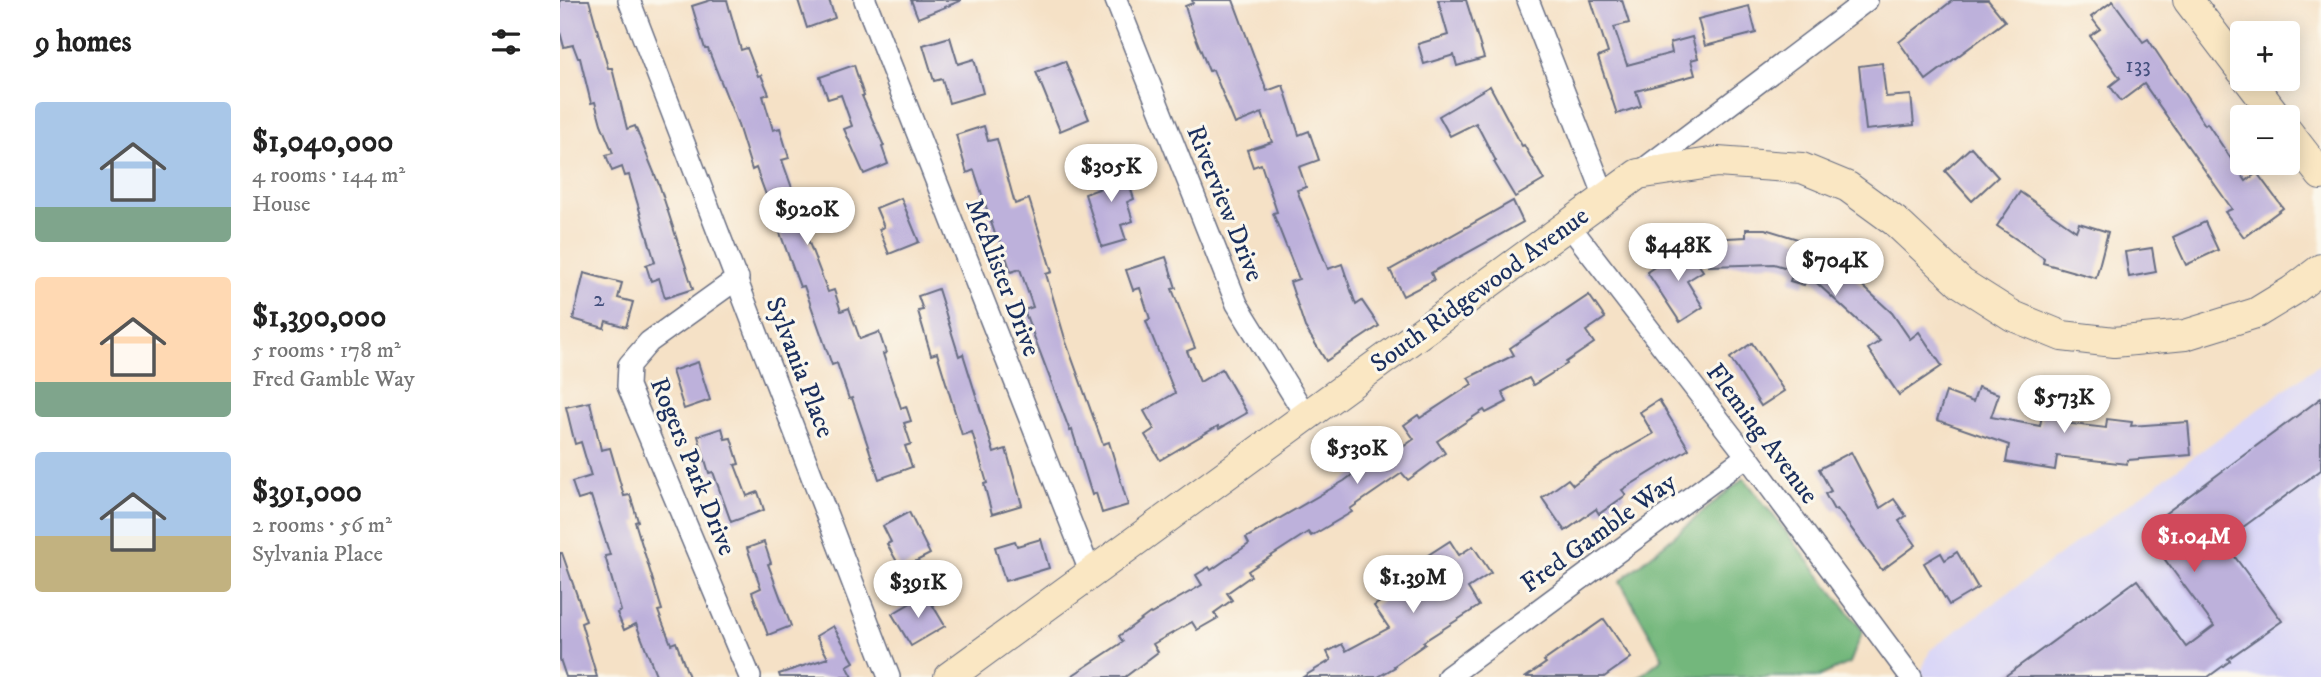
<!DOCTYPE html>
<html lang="en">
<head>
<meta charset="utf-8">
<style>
  body { margin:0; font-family:"IM FELL DW Pica",serif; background:#f2f2f2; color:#222; height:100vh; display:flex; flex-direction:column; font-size:26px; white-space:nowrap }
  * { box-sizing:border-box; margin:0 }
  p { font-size:23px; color:#767676 }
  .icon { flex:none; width:38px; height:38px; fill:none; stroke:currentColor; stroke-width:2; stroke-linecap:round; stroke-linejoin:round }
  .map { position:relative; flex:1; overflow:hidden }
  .panel { display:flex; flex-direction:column; background:#fff; width:560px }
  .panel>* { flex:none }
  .tools { position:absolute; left:1670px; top:21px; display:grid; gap:14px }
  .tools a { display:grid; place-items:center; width:70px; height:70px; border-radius:7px; background:#fff; box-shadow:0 4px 18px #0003; font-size:35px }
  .price { position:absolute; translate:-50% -60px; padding:0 16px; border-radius:24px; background:#fff; color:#222; font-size:23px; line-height:46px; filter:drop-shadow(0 2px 4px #0008) }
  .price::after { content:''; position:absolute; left:50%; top:42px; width:21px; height:16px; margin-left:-10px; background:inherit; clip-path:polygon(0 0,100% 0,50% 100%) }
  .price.selected { background:#d1495b; color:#fff }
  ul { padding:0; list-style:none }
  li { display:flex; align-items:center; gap:21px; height:175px; padding:0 35px }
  li span { display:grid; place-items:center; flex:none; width:196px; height:140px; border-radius:7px; color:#555 }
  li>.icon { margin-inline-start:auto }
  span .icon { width:84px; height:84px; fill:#fffc; stroke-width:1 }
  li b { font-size:30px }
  h2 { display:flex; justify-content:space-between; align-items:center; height:84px; padding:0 35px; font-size:30px }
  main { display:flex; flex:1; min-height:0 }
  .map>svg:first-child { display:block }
</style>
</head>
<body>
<main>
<section class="panel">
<h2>9 homes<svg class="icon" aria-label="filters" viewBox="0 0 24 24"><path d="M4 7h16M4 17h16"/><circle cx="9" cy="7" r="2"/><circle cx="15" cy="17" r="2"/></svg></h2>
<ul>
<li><span style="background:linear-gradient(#a9c7e8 75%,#7fa58c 0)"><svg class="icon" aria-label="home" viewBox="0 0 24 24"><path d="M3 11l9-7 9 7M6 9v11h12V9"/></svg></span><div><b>$1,040,000</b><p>4 rooms · 144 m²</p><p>House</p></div></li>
<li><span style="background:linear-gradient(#ffd9b3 75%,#7fa58c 0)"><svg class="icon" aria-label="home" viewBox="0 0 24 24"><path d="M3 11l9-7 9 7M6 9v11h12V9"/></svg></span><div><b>$1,390,000</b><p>5 rooms · 178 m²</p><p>Fred Gamble Way</p></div></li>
<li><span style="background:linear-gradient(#a9c7e8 60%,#c2b280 0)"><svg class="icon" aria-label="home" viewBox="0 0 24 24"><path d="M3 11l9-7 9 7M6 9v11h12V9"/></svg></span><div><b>$391,000</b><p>2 rooms · 56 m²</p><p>Sylvania Place</p></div></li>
</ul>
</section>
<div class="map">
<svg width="1761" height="677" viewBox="0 0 1761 677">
  <rect width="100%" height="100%" fill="#fbf7ec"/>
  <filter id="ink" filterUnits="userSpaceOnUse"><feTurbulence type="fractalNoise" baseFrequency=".0143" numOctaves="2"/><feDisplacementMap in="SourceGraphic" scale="14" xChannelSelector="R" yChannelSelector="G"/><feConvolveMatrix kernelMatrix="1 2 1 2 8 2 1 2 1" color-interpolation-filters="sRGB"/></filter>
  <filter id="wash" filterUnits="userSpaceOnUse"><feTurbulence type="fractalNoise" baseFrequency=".00686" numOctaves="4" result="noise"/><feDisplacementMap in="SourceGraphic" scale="28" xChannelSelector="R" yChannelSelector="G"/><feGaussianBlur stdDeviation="1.57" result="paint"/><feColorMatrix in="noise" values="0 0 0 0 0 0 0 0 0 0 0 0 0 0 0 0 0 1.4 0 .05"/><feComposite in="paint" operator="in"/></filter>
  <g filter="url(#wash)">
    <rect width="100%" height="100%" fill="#f5e1c6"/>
    <path fill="#d9d6f7" d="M 1761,363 L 1761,677 L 1364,677 L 1361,672 L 1370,650 Z"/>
    <path fill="#73b77b" stroke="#47736c" stroke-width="2" d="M 1184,478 L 1303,631 L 1290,663 L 1258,677 L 1079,677 L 1103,658 L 1060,581 Z"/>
    <g id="blocks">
      <g fill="#bdb1db">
        <path d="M 0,0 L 29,0 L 48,68 L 52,68 L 67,129 L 75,126 L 100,187 L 133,289 L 105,298 L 99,278 L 91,281 L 86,265 L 95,262 L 69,175 L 65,176 L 62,167 L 52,171 L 46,155 L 53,153 L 41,124 L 35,102 L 31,103 L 20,58 L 18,58 L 13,45 L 4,47 L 0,32 Z"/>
        <path d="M 151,0 L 167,0 L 181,50 L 187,48 L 198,76 L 201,75 L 209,94 L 203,96 L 213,130 L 220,128 L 229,158 L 222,160 L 241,213 L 238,214 L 268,292 L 274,290 L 281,311 L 289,308 L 300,339 L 319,332 L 326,353 L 323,354 L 341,408 L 346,406 L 351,421 L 344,423 L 351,444 L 345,446 L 352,467 L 319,479 L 292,398 L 289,399 L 277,363 L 272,365 L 244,286 L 240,287 L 196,168 L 192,170 L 177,122 L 148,49 L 145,49 L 132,6 Z"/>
        <path d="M 238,0 L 269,0 L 275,18 L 247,28 Z"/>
        <path d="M 351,0 L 400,0 L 400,1 L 358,18 Z"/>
        <path d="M 632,0 L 673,0 L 707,91 L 723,85 L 739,135 L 749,131 L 759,160 L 739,167 L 746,187 L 737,190 L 768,269 L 782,264 L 796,305 L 802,301 L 819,326 L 766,361 L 745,327 L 730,282 L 739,279 L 713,213 L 717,212 L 701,164 L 693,167 L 687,150 L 712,142 L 702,113 L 675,124 L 653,70 L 649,71 L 632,28 L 625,6 L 633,3 Z"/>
        <path d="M 878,0 L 906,0 L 924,58 L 897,66 L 894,55 L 864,64 L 858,44 L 888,35 Z"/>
        <path d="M 1031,0 L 1062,0 L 1069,23 L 1054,27 L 1067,65 L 1112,53 L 1110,43 L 1132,37 L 1138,58 L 1131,60 L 1135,75 L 1076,91 L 1081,106 L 1057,114 L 1038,57 L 1048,53 Z"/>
        <path d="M 1393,0 L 1428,0 L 1445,21 L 1366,80 L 1339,42 Z"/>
        <path d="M 1553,1 L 1583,42 L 1588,39 L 1645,125 L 1647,123 L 1686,181 L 1697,173 L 1723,208 L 1684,237 L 1665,212 L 1672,209 L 1584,84 L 1561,101 L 1550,86 L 1560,78 L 1530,36 L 1540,29 L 1531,17 Z"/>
        <path d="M 1189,6 L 1196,33 L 1145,46 L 1138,19 Z"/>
        <path d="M 390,37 L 398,64 L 414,59 L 423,93 L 389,103 L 382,79 L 374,81 L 363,45 Z"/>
        <path d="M 505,61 L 529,119 L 500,131 L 476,72 Z"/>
        <path d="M 1322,63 L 1326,97 L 1351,95 L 1354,125 L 1306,130 L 1299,66 Z"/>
        <path d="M 294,65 L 304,96 L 302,96 L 324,146 L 322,147 L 328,164 L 304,174 L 284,129 L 292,126 L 281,95 L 268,99 L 260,77 Z"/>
        <path d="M 930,86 L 962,146 L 964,145 L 984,180 L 955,197 L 934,162 L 936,161 L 916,123 L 890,136 L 879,116 Z"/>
        <path d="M 424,126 L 428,141 L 437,139 L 455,204 L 469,199 L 492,272 L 486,274 L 506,342 L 543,444 L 549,442 L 568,505 L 542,513 L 536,493 L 532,495 L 512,430 L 510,431 L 464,310 L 473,307 L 460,269 L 451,272 L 439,236 L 436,237 L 414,170 L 407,173 L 396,135 Z"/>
        <path d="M 1411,147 L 1438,177 L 1412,201 L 1385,171 Z"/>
        <path d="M 562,162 L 574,199 L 567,202 L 573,221 L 561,225 L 566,240 L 542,247 L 525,194 L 539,189 L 533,171 Z"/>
        <path d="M 1460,192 L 1516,231 L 1519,223 L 1548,232 L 1536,278 L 1483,263 L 1484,258 L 1437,226 Z"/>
        <path d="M 341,198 L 359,242 L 329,254 L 319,229 L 324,227 L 316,208 Z"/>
        <path d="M 953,201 L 963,222 L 871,273 L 874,280 L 843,296 L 830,270 Z"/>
        <path d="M 1645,222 L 1658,250 L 1626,265 L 1613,237 Z"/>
        <path d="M 1186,229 L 1205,229 L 1270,249 L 1268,254 L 1332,313 L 1350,339 L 1359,332 L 1382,366 L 1339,395 L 1308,349 L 1320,341 L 1248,275 L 1244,285 L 1230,281 L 1234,270 L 1214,264 L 1149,266 L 1148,239 L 1186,237 Z"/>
        <path d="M 1126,246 L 1143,271 L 1127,281 L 1143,307 L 1120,322 L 1087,272 Z"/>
        <path d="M 1592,248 L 1596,272 L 1569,277 L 1565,252 Z"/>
        <path d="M 606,257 L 616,288 L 612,289 L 635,348 L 627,351 L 640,382 L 662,369 L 687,413 L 659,429 L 658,426 L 600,460 L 585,435 L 594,429 L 584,411 L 615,393 L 586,321 L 590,319 L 580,288 L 573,290 L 566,270 Z"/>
        <path d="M 24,273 L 62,283 L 58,298 L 73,302 L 66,327 L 46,321 L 44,328 L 13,319 Z"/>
        <path d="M 378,289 L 399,356 L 403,354 L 434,453 L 446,449 L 462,505 L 432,514 L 424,484 L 427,483 L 412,432 L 402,435 L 377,353 L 371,355 L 358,311 L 363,310 L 358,296 Z"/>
        <path d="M 1029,295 L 1045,318 L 1026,331 L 1034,343 L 1006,362 L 1007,364 L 973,385 L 969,378 L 942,392 L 947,402 L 926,413 L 924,410 L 877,441 L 885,453 L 848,480 L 842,473 L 790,509 L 792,512 L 751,536 L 748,532 L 688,571 L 691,576 L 667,593 L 672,600 L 654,613 L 658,618 L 637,630 L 632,622 L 593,644 L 598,652 L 565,677 L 510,677 L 563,642 L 559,636 L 590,613 L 591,614 L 642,585 L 636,575 L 649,567 L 651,570 L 689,544 L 686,538 L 784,481 L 811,461 L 815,467 L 854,439 L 844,425 L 858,415 L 860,418 L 912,384 L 908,378 L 954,355 L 950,348 Z"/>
        <path d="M 1192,343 L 1224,391 L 1201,406 L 1170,358 Z"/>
        <path d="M 138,362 L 150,400 L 124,409 L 112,371 Z"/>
        <path d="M 1418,387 L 1439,394 L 1431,417 L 1480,426 L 1483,409 L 1505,413 L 1503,423 L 1546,428 L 1547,419 L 1572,422 L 1571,426 L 1628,422 L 1631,455 L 1568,460 L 1567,464 L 1497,456 L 1495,470 L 1446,462 L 1449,445 L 1377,420 L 1386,392 L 1413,402 Z"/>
        <path d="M 1761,398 L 1761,470 L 1675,533 L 1672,553 L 1722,621 L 1668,659 L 1670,661 L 1648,677 L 1444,677 L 1577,580 L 1626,647 L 1654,626 L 1583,530 Z"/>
        <path d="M 1099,400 L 1129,449 L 1062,490 L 1066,495 L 1039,514 L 1036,509 L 1005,531 L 982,498 L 1008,479 L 1013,485 L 1042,463 L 1093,434 L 1080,412 Z"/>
        <path d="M 30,402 L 41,450 L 50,448 L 64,496 L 70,495 L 78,521 L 75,522 L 102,610 L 98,611 L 111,644 L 116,642 L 129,677 L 97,677 L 76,624 L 64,630 L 57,613 L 61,611 L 45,556 L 50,555 L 31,496 L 18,500 L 12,482 L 31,476 L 21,442 L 15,444 L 6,407 Z"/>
        <path d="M 162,428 L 165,439 L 171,438 L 179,464 L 175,465 L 187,496 L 198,492 L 204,510 L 171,522 L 153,472 L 149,473 L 138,436 Z"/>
        <path d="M 1291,452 L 1320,508 L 1334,499 L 1346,516 L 1339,521 L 1356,545 L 1322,570 L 1277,509 L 1274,510 L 1265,494 L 1271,491 L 1259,469 Z"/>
        <path d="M 349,512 L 370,554 L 341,569 L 327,544 L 331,542 L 323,526 Z"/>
        <path d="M 481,539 L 489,568 L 445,581 L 435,547 L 455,541 L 457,546 Z"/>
        <path d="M 890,541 L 899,555 L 913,546 L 931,573 L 908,588 L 919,606 L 863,642 L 865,644 L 834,666 L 835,667 L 818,677 L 743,677 L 771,660 L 767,652 L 782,644 L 786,651 L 829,628 L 814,606 L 871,567 L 865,557 Z"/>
        <path d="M 204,542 L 211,563 L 208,564 L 231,626 L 208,635 L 192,592 L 201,588 L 187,548 Z"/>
        <path d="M 1397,552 L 1418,588 L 1389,605 L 1364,563 L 1381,553 L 1385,560 Z"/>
        <path d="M 0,553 L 2,553 L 26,621 L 21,623 L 37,677 L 6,677 L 0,659 Z"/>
        <path d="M 366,594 L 385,626 L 351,646 L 332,614 Z"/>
        <path d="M 1044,619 L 1071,658 L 1044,677 L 966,677 L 986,663 L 984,661 Z"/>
        <path d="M 273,626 L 294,662 L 287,666 L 293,677 L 220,677 L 219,674 L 268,658 L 256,636 Z"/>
      </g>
    </g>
  </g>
  <g filter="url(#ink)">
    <use href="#blocks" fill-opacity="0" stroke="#676d82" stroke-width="2"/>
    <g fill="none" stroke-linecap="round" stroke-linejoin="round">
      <defs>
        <g id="street">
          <path d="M 69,0 L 329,677"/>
          <path d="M 305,0 L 531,574"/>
          <path d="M 556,0 L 677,304 L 746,416"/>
          <path d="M 968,0 L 1045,197"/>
          <path d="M 1080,172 L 1307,0"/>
          <path d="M 1008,224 L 1187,456 L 1351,677"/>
          <path d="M 178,278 L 89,342 L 69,365 L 68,386 L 190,677"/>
          <path d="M 888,677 L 1187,456"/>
        </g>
        <g id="secondary">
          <path d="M 1628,0 L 1682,71"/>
          <path d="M 1688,79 L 1717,117"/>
          <path d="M 1727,131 L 1761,175"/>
          <path d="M 389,677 L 1078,174 L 1157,162 L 1242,168 L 1288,187 L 1336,222 L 1401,283 L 1453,316 L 1502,336 L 1554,342 L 1625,335 L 1696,313 L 1732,291 L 1761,269"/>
        </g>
      </defs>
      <use href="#street" stroke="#676d82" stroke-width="24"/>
      <use href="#secondary" stroke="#676d82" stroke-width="32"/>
      <use href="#street" stroke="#fff" stroke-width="21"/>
      <use href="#secondary" stroke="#fae7c3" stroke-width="30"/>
    </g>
  </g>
  <g text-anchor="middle" stroke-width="6" stroke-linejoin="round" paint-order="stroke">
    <g font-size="23" fill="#44507d">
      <text x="1578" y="72">133</text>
      <text x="39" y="306">2</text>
    </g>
    <g font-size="26" fill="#1b2f5e" stroke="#fbf7ec">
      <text transform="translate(666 203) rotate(68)" y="9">Riverview Drive</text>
      <text transform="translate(444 277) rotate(69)" y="9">McAlister Drive</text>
      <text transform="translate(919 289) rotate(-36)" y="9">South Ridgewood Avenue</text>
      <text transform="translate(241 367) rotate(69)" y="9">Sylvania Place</text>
      <text transform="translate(1203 433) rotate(53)" y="9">Fleming Avenue</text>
      <text transform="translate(134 466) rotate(68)" y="9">Rogers Park Drive</text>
      <text transform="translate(1038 532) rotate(-36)" y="9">Fred Gamble Way</text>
    </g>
  </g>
</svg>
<div class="tools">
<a>+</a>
<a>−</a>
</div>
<b class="price" style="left:551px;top:204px">$305K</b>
<b class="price" style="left:247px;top:247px">$920K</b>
<b class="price" style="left:1118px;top:283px">$448K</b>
<b class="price" style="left:1275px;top:298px">$704K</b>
<b class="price" style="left:1504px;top:435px">$573K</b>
<b class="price" style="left:797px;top:486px">$530K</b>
<b class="price selected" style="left:1634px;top:574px">$1.04M</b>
<b class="price" style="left:853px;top:615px">$1.39M</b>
<b class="price" style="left:358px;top:620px">$391K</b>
</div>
</main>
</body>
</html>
